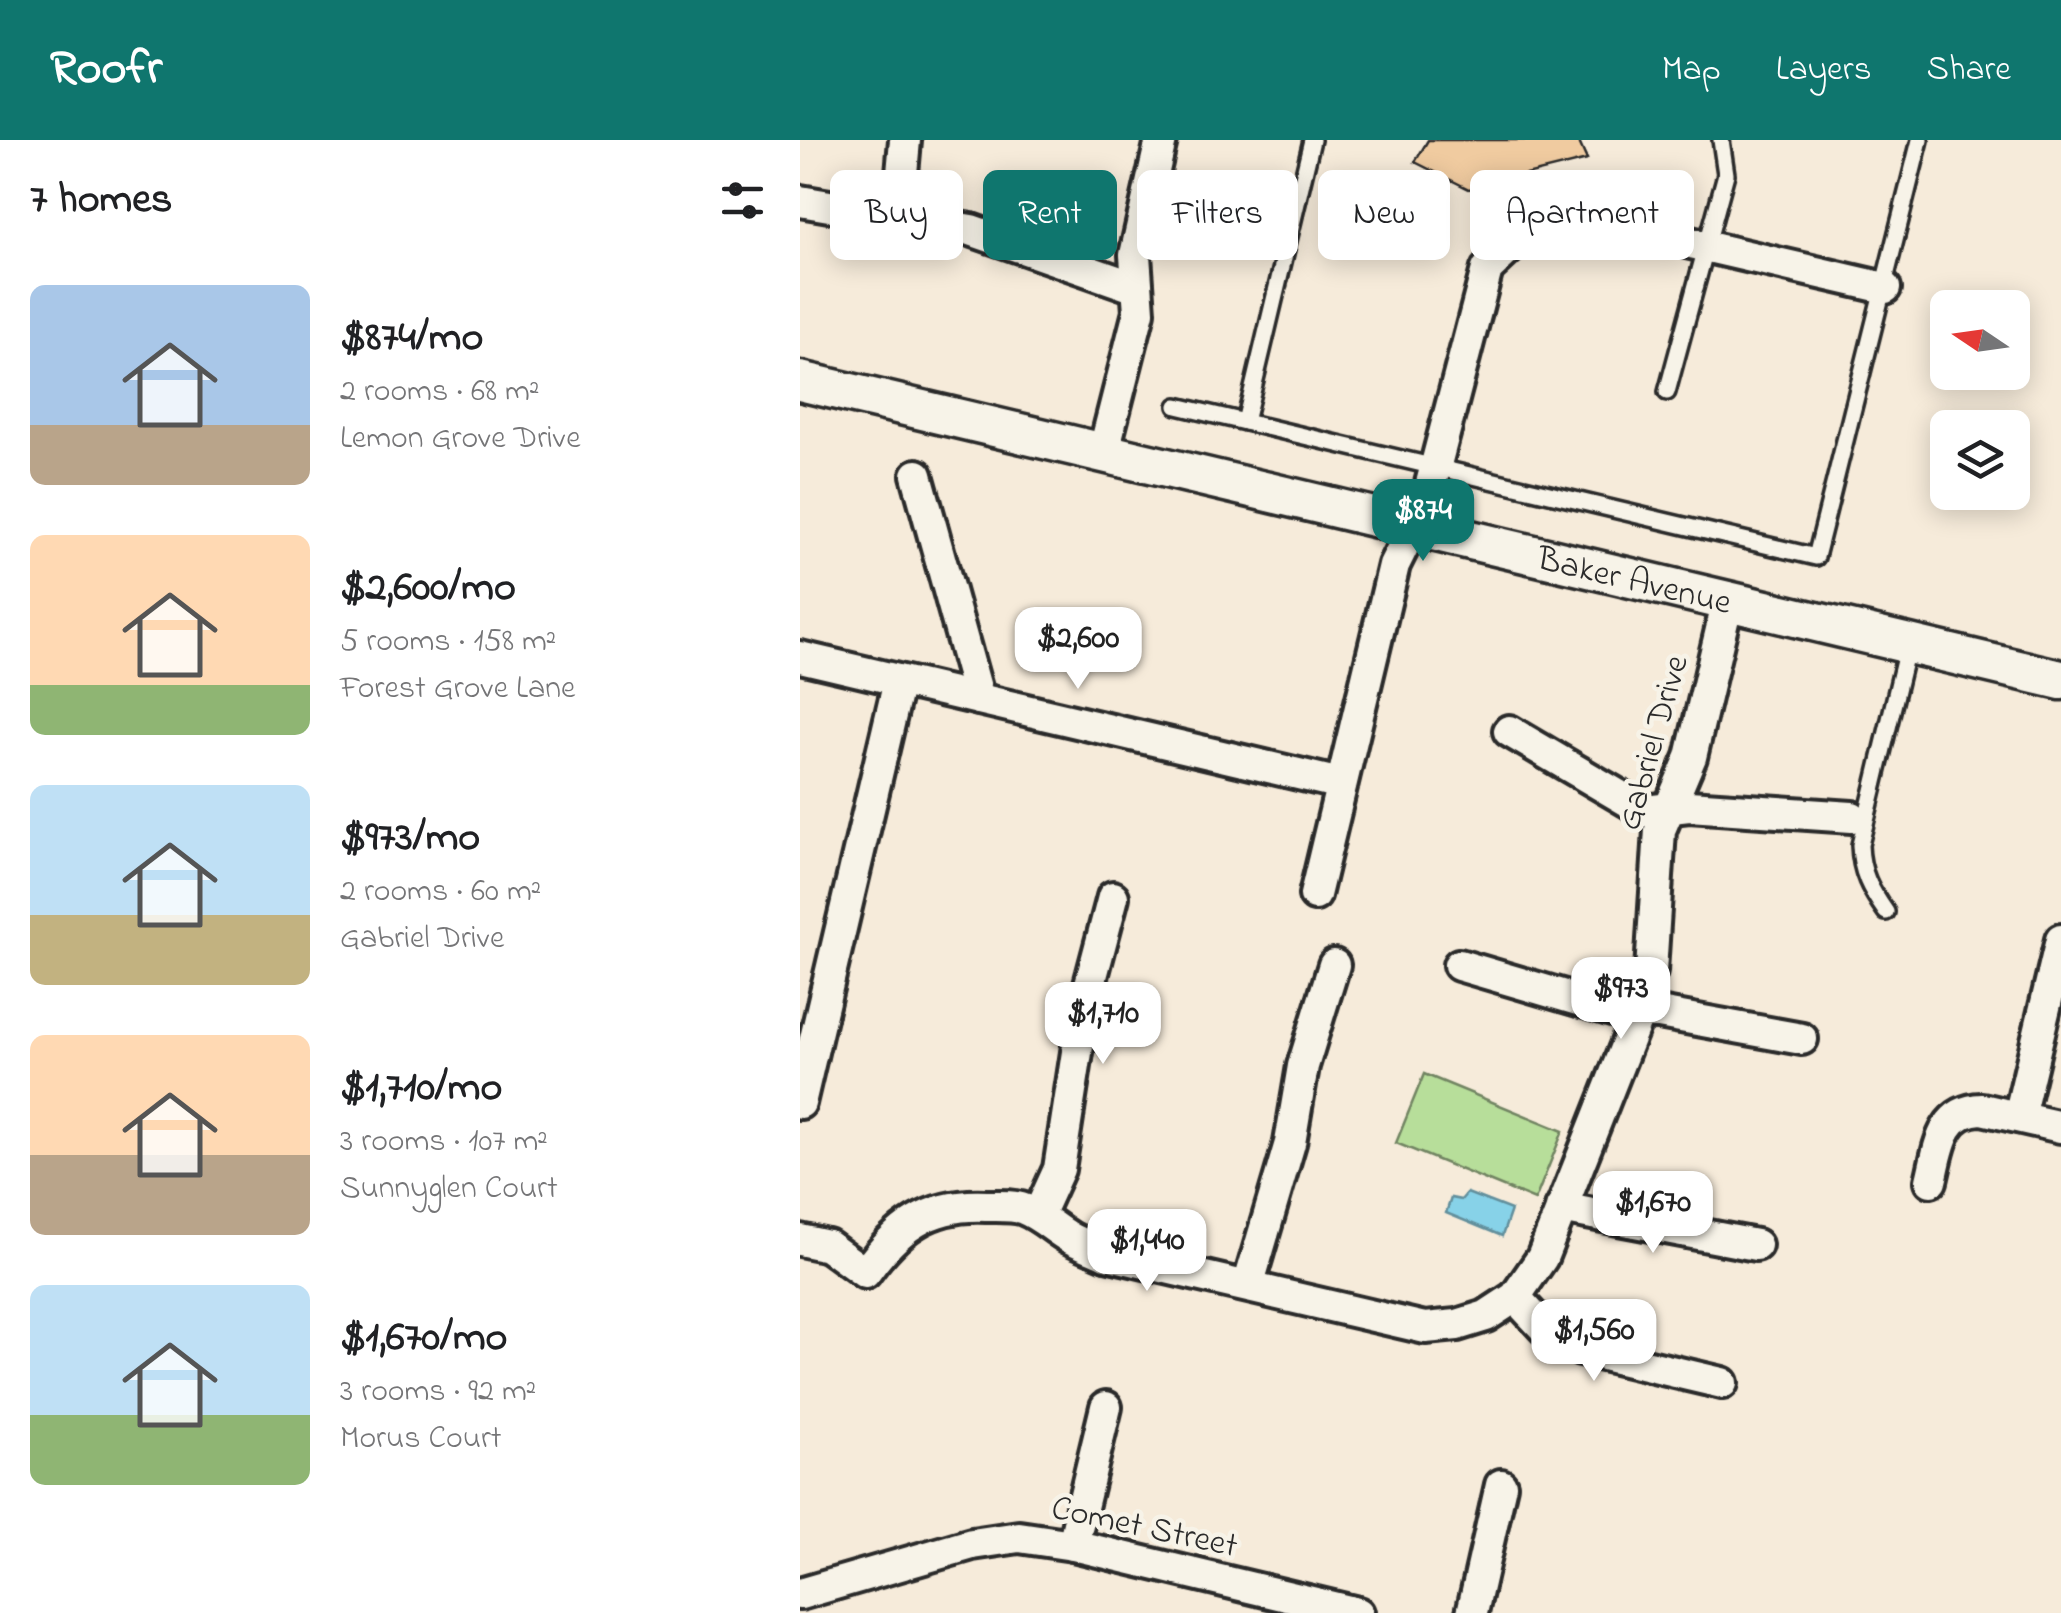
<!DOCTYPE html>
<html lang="en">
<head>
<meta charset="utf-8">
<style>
  body { margin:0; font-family:"Indie Flower",sans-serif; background:#f6f6f6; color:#202124; height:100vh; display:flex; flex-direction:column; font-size:38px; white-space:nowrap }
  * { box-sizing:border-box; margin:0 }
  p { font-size:32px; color:#757577 }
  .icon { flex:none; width:55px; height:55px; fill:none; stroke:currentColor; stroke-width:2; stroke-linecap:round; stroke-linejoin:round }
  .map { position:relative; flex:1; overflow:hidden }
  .sheet { display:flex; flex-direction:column; background:#fff; width:800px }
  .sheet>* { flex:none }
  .hud { position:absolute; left:30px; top:30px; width:950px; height:90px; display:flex; gap:20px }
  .needle { width:65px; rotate:283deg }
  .fabs { position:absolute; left:1130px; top:150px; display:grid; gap:20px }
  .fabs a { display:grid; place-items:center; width:100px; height:100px; border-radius:15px; background:#fff; box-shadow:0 5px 25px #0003; font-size:50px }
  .price { position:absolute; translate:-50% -85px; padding:0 22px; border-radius:20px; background:#fff; color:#222; font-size:32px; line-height:65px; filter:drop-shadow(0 2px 5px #0008) }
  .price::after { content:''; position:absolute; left:50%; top:60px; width:30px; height:22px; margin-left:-15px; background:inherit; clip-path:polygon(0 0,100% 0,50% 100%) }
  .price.selected { background:#0f766e; color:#fff }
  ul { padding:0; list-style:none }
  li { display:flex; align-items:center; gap:30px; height:250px; padding:0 30px }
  li span { display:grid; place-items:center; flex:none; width:280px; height:200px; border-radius:15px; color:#555 }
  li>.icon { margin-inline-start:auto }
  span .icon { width:120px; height:120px; fill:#fffc; stroke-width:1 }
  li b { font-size:42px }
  h2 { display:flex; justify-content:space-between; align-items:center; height:120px; padding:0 30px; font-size:42px }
  .pill { padding:0 35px; border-radius:15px; background:#fff; box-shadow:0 5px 25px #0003; font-size:35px; line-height:90px }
  .pill.selected { background:#0f766e; color:#fff }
  header { display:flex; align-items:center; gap:60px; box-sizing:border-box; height:140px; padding:0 50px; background:#0f766e; color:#fff }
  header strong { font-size:48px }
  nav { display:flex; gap:55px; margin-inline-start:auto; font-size:35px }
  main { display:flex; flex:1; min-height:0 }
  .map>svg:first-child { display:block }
</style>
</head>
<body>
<header>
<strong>Roofr</strong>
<nav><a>Map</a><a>Layers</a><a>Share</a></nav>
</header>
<main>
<section class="sheet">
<h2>7 homes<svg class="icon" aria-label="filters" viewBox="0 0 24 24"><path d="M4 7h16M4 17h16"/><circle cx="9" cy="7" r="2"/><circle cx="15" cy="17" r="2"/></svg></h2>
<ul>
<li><span style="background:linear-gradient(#a9c7e8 70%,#b9a48a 0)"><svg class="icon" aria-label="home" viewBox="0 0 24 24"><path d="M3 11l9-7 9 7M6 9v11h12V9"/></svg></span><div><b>$874/mo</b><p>2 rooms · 68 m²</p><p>Lemon Grove Drive</p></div></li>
<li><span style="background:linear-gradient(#ffd9b3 75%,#8fb573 0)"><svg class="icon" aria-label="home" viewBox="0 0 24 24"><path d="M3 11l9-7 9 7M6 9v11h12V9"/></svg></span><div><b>$2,600/mo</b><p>5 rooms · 158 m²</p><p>Forest Grove Lane</p></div></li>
<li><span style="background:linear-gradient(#bfe0f5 65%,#c2b280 0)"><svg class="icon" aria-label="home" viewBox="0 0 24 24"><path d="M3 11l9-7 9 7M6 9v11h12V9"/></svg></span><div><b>$973/mo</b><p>2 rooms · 60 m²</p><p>Gabriel Drive</p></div></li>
<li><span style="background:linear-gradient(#ffd9b3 60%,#b9a48a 0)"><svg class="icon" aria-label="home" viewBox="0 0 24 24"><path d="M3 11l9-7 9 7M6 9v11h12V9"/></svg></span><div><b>$1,710/mo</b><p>3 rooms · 107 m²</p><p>Sunnyglen Court</p></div></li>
<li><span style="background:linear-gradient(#bfe0f5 65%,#8fb573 0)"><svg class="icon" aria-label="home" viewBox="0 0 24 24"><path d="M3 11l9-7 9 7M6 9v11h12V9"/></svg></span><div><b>$1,670/mo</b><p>3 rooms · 92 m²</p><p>Morus Court</p></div></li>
</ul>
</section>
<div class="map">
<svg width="1261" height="1473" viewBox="0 0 1261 1473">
  <rect width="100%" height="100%" fill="#f6ebda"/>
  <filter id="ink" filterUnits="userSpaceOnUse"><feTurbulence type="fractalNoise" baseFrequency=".01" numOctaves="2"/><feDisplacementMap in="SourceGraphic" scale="20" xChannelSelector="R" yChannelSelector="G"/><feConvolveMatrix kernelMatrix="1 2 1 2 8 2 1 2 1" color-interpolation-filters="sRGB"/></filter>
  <g filter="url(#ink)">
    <path fill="#b7de9a" stroke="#718462" stroke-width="2.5" d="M 624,934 L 763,991 L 735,1060 L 596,1003 Z"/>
    <path fill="#87d2e8" stroke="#628f9c" stroke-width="2.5" d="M 667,1053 L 711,1070 L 702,1096 L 646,1073 L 651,1058 L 661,1060 Z"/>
    <path fill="#f0cba0" stroke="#2b2b2b" stroke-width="2.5" d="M 628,0 L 778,0 L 787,20 L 669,49 L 615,22 Z"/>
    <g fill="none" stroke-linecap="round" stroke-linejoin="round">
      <defs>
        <g id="service">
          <path d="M 867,252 L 926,34 L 921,0"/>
          <path d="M 377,266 L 1016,417 L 1120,0"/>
          <path d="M 445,282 L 512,0"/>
          <path d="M 1086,772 C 1070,749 1061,733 1060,705 L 1108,504"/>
        </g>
        <g id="minor">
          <path d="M 0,61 L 171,90 L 337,148"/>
          <path d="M 98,78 L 105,0"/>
          <path d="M 303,314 L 339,172 L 335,115 L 361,0"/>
          <path d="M 117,335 L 179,559"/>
          <path d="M 0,517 L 541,644"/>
          <path d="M 709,591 L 845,671 L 889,666 L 1052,677"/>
          <path d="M 515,755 L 594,425 L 627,359 L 687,129 L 719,99 L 762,82 L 809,84 L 1085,148"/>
          <path d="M 659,825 L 819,872 L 859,873 L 1002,899"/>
          <path d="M 0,963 L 99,541"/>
          <path d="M 1219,977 L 1261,800"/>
          <path d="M 1131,1041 C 1139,1009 1141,970 1182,969 L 1261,987"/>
          <path d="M 761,1068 L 956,1105"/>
          <path d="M 238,1075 L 259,1029 L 284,867 L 313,757"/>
          <path d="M 0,1100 L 28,1106 L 65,1133 C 96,1089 129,1063 186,1066 C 199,1066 213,1065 224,1069 C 242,1076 254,1089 270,1098 C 281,1104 294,1108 306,1114 L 625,1188 L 657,1185 L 686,1176 L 715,1157 L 742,1118 L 839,873 L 851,831 L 860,690 L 891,617 L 928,460"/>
          <path d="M 448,1146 L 490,1003 L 503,926 L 534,825"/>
          <path d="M 715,1157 L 745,1189 L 781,1210 L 922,1243"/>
          <path d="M 273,1405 L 306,1267"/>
          <path d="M 0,1454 L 172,1404 L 219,1397 L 273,1405 L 558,1473"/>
          <path d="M 672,1473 L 701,1345"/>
        </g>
        <g id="tertiary">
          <path id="s1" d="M 0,241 L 1261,540"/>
        </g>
      </defs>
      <use href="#service" stroke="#2b2b2b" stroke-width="22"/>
      <use href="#minor" stroke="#2b2b2b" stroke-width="38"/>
      <use href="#tertiary" stroke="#2b2b2b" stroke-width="45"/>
      <use href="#service" stroke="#f7f3e8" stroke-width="15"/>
      <use href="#minor" stroke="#f7f3e8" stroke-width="30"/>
      <use href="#tertiary" stroke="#f7f3e8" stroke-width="38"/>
    </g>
  </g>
  <g text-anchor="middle" stroke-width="9" stroke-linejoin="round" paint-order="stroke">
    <g font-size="35" fill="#2b2b2b" stroke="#f7f3e8">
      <text dy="12" stroke="none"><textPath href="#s1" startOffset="858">Baker Avenue</textPath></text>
      <text transform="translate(851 602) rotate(-74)" y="12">Gabriel Drive</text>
      <text transform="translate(345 1385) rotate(12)" y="12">Comet Street</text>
    </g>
  </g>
</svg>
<div class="fabs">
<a><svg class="needle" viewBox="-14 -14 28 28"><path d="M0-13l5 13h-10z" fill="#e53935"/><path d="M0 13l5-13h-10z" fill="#757577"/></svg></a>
<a><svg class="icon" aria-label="layers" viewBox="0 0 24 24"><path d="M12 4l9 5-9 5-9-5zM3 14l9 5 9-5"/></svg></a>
</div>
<b class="price selected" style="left:623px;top:424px">$874</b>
<b class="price" style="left:278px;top:552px">$2,600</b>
<b class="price" style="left:821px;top:902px">$973</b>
<b class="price" style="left:303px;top:927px">$1,710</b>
<b class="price" style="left:853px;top:1116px">$1,670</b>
<b class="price" style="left:347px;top:1154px">$1,440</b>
<b class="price" style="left:794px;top:1244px">$1,560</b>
<div class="hud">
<a class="pill">Buy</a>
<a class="pill selected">Rent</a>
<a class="pill">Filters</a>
<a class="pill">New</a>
<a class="pill">Apartment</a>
</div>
</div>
</main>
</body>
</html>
